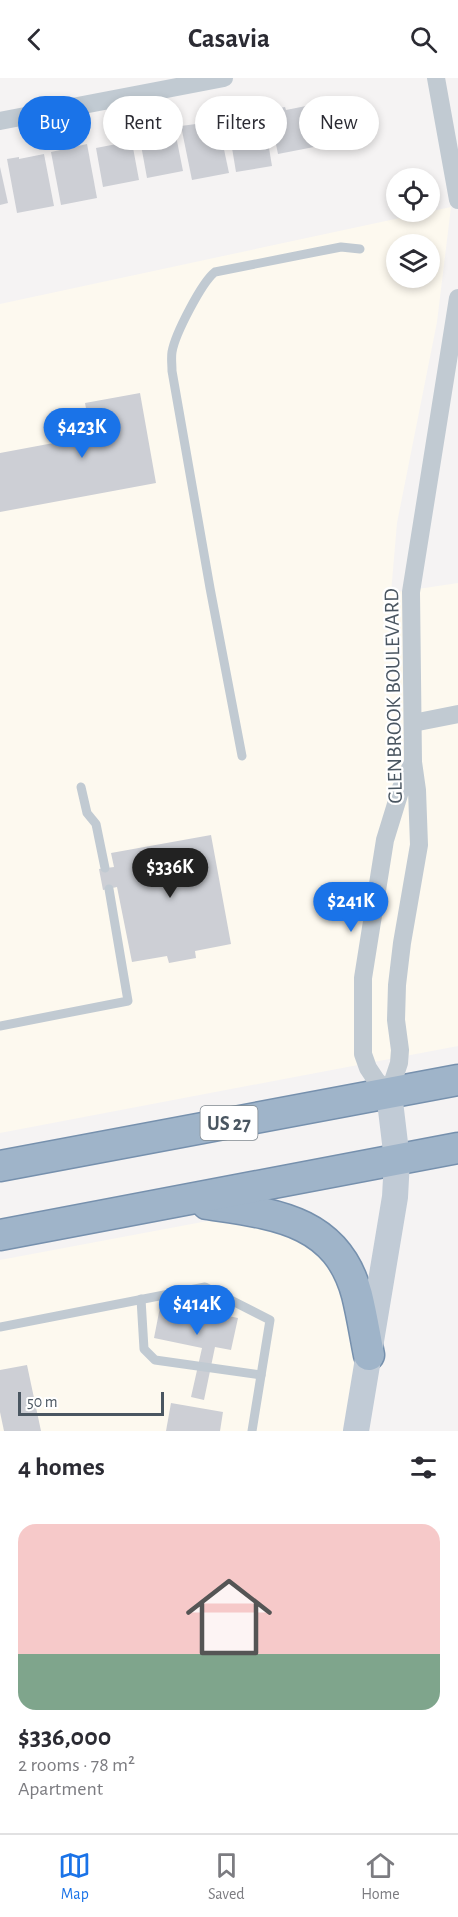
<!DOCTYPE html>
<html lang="en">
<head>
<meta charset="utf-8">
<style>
  body { margin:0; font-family:"Alegreya Sans",sans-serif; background:#f2f2f3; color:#2b2b33; height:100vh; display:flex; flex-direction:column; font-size:22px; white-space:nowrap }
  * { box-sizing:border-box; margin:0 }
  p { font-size:20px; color:#7c7c81 }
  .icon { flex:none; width:33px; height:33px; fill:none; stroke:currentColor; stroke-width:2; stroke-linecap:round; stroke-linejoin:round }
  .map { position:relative; height:1353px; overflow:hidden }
  .side { display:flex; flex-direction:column; background:#fff; flex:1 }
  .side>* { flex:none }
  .hud { position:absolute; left:18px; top:18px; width:423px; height:54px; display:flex; gap:12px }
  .fabs { position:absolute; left:386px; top:90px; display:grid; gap:12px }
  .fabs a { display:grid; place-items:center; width:54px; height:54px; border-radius:50%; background:#fff; box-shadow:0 3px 9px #0003; font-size:30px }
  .scale { position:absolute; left:18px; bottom:15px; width:146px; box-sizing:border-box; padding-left:6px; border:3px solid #4a5661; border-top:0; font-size:16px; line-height:21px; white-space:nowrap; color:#4a5661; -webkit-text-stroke:4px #fff; paint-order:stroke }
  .price { position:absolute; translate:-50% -51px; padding:0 14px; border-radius:21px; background:#1a73e8; color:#fff; font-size:20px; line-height:39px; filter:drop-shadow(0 2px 3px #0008) }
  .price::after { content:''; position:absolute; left:50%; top:36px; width:18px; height:14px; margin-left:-9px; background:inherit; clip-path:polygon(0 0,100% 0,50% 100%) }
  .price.current { background:#222; color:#fff }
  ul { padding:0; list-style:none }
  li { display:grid; align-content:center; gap:12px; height:318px; padding:0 18px }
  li+li { border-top:2px solid #e1e1e2 }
  li span { display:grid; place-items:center; height:186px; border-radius:18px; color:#555 }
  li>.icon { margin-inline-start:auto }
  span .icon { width:108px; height:108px; fill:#fffc; stroke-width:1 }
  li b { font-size:26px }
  h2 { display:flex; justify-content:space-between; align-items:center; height:72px; padding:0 18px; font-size:26px }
  .chip { padding:0 21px; border-radius:27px; background:#fff; box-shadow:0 3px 9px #0003; font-size:21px; line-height:54px }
  .chip.current { background:#1a73e8; color:#fff }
  header { display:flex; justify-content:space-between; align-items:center; height:78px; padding:0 18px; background:#fff; font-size:27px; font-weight:700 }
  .dock { display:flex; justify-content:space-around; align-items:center; height:84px; border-top:2px solid #e1e1e2; background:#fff; font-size:16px; color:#7c7c81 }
  .dock a { display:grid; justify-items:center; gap:3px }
  .dock .current { color:#1a73e8 }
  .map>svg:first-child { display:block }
</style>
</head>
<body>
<header><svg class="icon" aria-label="back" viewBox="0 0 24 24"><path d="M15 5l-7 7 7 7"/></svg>Casavia<svg class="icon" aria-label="search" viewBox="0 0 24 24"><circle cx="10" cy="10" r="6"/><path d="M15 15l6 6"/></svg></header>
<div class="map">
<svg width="458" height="1353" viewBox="0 0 458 1353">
  <rect width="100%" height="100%" fill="#f5f3f3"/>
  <g fill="#fdf9ef" fill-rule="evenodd">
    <path d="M 451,129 L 437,244 L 397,445 L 391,515 L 458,505 L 458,968 L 0,1055 L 0,226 ZM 396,166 L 429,166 L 429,200 L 396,200 Z"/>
    <path d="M 229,1139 L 301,1158 L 334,1189 L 357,1277 L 345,1353 L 0,1353 L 0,1182 Z"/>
  </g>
  <g fill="#cdcfd5">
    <path d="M 351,20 L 358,61 L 322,68 L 313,23 L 332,21 L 333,23 Z"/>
    <path d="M 306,28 L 314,69 L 278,76 L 269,32 L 285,29 L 286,32 Z"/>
    <path d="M 263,34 L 272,88 L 236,94 L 227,40 Z"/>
    <path d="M 218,43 L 229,95 L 192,102 L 181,48 Z"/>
    <path d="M 175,53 L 183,93 L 147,100 L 139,56 L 157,54 L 158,56 Z"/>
    <path d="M 131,59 L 139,102 L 103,109 L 96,70 L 122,65 L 121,61 Z"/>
    <path d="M 87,66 L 97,120 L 61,127 L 51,74 Z"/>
    <path d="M 44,76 L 54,128 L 17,135 L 7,81 L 19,79 L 19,81 Z"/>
    <path d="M 0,89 L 8,125 L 0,127 Z"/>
    <path d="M 140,315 L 156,405 L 0,434 L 0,375 L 91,358 L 85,325 Z"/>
    <path d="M 211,757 L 231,866 L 195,873 L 196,880 L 169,885 L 167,878 L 132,884 L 117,809 L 103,812 L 99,791 L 114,789 L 111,775 Z"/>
    <path d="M 161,1224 L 238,1240 L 231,1272 L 215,1269 L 204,1322 L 191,1319 L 202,1270 L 154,1260 Z"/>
    <path d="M 27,1287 L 41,1353 L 4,1353 L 0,1334 L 0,1292 Z"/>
    <path d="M 171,1325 L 223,1334 L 220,1353 L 166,1353 Z"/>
  </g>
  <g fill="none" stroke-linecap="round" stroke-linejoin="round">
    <defs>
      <g id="trunk">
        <path d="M 0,1088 L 458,1002"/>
        <path d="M 207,1126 C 273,1136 337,1141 357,1217 C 362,1237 365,1257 369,1277"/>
        <path d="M 0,1157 L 458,1070"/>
      </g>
    </defs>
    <use href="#trunk" stroke="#7690ad" stroke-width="33"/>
    <g stroke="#c1cad2" stroke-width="9">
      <path d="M 242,678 L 210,510 L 172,293 C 172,286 171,280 172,274 C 175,256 202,204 215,194 L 341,169 L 360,171"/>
      <path d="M 81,709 L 87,735 L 96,746 L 105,790"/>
      <path d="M 0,948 L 128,923 L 109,811"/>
      <path d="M 141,1221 L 144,1271 L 155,1282 L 261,1297"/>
      <path d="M 0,1249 L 205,1209 L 270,1242 L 252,1353"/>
    </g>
    <g stroke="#c1cad2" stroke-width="18">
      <path d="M 436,0 L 458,122"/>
      <path d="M 0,43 L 224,0"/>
      <path d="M 413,645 L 458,636"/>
      <path d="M 413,684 L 401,710 L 385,762 L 363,900 L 363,976 L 368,990 L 376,1002 L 389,1015 L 399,985 L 400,972 L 396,942 L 397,907 L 402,865 L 419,767 L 417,712 L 413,684 L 411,514 L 458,220"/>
    </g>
    <path stroke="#c1cbd6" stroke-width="26" d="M 356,1353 L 395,1119 L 397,1082 L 389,1015"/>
    <use href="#trunk" stroke="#9fb4c9" stroke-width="30"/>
  </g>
  <g text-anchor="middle" stroke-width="4.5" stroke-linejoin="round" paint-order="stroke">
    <rect fill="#fff" stroke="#808990" stroke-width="1.5" x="200.5" y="1028" width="57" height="34" rx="4.5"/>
    <g font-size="20" font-weight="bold" fill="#4a5661">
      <text x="229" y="1052">US 27</text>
    </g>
    <g font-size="21" fill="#4a5661" stroke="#fff">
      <text transform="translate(393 618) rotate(-91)" y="7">GLENBROOK BOULEVARD</text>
    </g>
  </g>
</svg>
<div class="fabs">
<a><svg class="icon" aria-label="locate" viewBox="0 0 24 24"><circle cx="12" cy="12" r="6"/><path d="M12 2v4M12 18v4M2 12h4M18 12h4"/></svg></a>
<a><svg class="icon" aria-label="layers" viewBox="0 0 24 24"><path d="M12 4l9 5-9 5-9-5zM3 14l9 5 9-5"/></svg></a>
</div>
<div class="scale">50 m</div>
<b class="price" style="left:82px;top:381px">$423K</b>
<b class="price current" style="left:170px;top:821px">$336K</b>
<b class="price" style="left:351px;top:855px">$241K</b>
<b class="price" style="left:197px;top:1258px">$414K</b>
<div class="hud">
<a class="chip current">Buy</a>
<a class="chip">Rent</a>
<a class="chip">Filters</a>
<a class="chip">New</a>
</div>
</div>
<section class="side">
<h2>4 homes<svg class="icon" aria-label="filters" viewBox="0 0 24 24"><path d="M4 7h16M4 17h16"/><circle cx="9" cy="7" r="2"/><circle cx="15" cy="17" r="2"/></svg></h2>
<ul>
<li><span style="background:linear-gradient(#f6c9c9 70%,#7fa58c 0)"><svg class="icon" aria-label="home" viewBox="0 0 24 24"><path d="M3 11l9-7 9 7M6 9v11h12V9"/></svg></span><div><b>$336,000</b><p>2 rooms · 78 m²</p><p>Apartment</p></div></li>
</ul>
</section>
<nav class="dock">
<a class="current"><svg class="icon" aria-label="map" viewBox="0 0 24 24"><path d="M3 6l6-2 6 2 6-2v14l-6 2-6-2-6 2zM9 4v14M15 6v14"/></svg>Map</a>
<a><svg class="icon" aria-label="saved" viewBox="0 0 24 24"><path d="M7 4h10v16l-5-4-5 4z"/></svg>Saved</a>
<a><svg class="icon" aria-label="home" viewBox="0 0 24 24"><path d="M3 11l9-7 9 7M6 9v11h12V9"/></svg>Home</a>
</nav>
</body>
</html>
